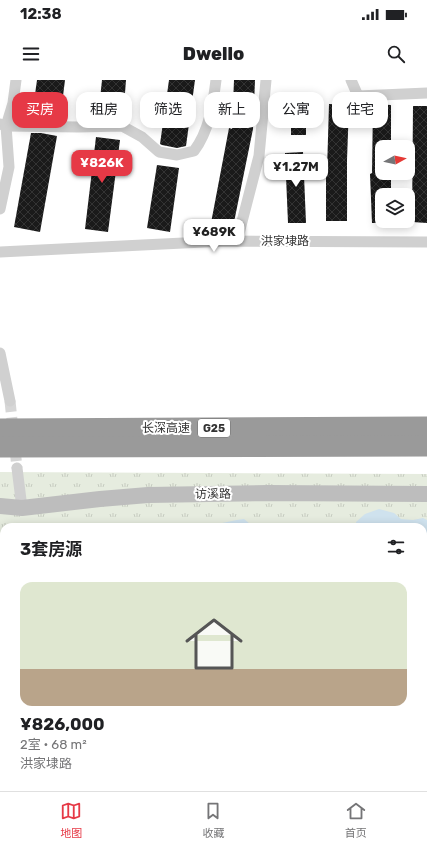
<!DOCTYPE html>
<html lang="zh">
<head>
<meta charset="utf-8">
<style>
  body { margin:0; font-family:Rubik,"Noto Sans SC",sans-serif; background:#f6f6f6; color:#202124; height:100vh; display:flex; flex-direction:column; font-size:15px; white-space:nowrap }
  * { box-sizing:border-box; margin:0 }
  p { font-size:13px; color:#757577 }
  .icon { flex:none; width:22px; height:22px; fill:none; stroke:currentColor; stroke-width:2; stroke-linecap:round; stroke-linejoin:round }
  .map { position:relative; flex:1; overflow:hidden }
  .sheet { position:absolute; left:0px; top:443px; width:427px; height:268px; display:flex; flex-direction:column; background:#fff; border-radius:12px 12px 0 0; box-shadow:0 2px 10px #0003 }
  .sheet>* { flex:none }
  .guide { position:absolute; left:12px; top:12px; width:403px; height:36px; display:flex; gap:8px }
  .needle { width:26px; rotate:82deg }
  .buttons { position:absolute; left:375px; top:60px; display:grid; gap:8px }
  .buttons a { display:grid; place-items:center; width:40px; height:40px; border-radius:8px; background:#fff; box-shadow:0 2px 10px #0003; font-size:20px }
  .price { position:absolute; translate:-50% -34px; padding:0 9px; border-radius:8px; background:#fff; color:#222; font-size:13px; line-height:26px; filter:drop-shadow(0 1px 2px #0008) }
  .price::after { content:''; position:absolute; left:50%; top:24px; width:12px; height:9px; margin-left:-6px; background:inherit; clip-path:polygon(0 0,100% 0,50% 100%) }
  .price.on { background:#e63946; color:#fff }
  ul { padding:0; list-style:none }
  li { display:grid; align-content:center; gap:8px; height:212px; padding:0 20px }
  li span { display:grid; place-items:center; height:124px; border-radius:12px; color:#555 }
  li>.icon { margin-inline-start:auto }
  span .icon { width:72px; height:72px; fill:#fffc; stroke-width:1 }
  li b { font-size:17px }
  h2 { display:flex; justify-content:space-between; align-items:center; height:48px; padding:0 20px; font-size:17px }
  .tag { padding:0 14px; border-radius:12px; background:#fff; box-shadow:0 2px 10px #0003; font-size:14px; line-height:36px }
  .tag.on { background:#e63946; color:#fff }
  .status { display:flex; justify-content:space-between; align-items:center; height:28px; padding:0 20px; background:#fff; direction:ltr }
  .status svg { height:11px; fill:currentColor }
  header { display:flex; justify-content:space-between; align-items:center; height:52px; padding:0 20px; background:#fff; font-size:18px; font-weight:800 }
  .menu { display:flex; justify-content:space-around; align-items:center; height:56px; border-top:1px solid #e0e0e0; background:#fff; font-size:11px; color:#757577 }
  .menu a { display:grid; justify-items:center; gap:2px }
  .menu .on { color:#e63946 }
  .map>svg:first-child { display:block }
</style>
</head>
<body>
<div class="status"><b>12:38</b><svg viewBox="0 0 49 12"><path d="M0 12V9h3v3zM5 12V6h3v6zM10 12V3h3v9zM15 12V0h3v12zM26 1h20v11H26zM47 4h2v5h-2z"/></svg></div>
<header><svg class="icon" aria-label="menu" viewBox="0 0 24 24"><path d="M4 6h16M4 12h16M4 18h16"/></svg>Dwello<svg class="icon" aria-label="search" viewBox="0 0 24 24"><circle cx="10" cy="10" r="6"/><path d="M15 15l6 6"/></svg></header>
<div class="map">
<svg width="427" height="711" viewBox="0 0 427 711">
  <defs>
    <pattern id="grass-tufts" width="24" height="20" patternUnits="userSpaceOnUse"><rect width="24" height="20" fill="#e6ecdf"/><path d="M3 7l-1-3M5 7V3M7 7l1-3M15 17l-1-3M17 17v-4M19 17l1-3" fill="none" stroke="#c6cbc0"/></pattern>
    <pattern id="building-cross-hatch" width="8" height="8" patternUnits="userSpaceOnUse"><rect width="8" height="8" fill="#1a1a1a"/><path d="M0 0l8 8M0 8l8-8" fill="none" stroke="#333"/></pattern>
  </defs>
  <rect width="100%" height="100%" fill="#fff"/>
  <path fill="url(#grass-tufts)" fill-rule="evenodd" d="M 0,392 L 427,394 L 427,711 L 0,711 ZM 4,447 L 423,447 L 423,707 L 4,707 Z"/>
  <g fill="#cfe2ee">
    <path d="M 379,429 L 394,433 L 401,439 L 413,440 L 423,438 L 427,440 L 427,479 L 423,479 L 423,447 L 357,447 L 356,442 L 365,434 Z"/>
    <path d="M 244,439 L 250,444 L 251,447 L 187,447 C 195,442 206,445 215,444 C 225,443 234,440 244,439 Z"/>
    <path d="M 4,483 L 4,532 L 0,528 L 0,484 Z"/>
    <path d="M 23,707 L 100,707 L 100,709 L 104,709 L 105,711 L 14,711 Z"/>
  </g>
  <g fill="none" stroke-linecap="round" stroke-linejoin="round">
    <g stroke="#cfe2ee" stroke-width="11">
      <path d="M 423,593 L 427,591"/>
      <path d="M 0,604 L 4,606"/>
      <path d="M 423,690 L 427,697"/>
      <path d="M 242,707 L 244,711"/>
    </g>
  </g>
  <g fill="url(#building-cross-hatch)">
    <path d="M 37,0 L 65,0 L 60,40 L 32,36 Z"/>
    <path d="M 102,0 L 126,0 L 123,39 L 98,38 Z"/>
    <path d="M 169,0 L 195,0 L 186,66 L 177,68 L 162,65 L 160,64 Z"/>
    <path d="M 234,0 L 255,0 L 253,49 L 233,147 L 211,143 L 229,48 L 232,49 Z"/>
    <path d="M 329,24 L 349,25 L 347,80 L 347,141 L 326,141 L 326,91 L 327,91 Z"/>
    <path d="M 373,24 L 391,25 L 391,67 L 382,67 L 382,93 L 391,93 L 391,115 L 382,115 L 382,143 L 372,143 L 370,94 L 372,93 Z"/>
    <rect x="291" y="26" width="15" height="29"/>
    <path d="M 413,26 L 427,26 L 427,143 L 412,142 Z"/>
    <path d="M 31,53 L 41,53 L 57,56 L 40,152 L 14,147 Z"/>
    <path d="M 96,57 L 120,60 L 108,152 L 85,149 Z"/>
    <path d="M 303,72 L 306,143 L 288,143 L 285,73 Z"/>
    <path d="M 157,85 L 179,88 L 170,152 L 147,148 Z"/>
  </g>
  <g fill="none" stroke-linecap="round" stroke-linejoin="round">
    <path stroke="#d6d6d6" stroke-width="11" stroke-dasharray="11 5.5" stroke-linecap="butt" d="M 10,321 L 17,388"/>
    <g stroke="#d0d0d0" stroke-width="11">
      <path d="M 351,0 L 358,16 L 427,13"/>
      <path d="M 0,44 L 6,46 L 78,47 L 122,46 L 142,57 L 159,72 L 177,75 L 194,71 C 209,51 213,25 216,0"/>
      <path d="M 0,129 L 9,87 L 6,46 L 13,23 L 16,0"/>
      <path d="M 237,161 L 259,76 L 266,0"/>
      <path d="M 0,172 L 224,161 L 427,162"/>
      <path d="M 0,273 L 10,321"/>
      <path d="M 17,388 L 22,428"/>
    </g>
    <path stroke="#bdbdbd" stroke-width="16" d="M 0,426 L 22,428 L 100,419 L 148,415 L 268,413 L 427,414"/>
    <g stroke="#9a9a9a" stroke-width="21">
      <path d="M 0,349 L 427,347"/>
      <path d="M 0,367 L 427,366"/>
    </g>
  </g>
  <g text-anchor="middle" stroke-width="4" stroke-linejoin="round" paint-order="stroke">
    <rect fill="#fff" stroke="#707070" stroke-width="1" x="198" y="339" width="32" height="18" rx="3"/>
    <g font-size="11" font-weight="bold" fill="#333">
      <text x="214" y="352">G25</text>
    </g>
    <g font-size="12" fill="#333" stroke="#fff">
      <text x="285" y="165">洪家埭路</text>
      <text x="166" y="352">长深高速</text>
      <text transform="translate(213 414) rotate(-1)" y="4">访溪路</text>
    </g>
  </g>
</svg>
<div class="buttons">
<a><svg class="needle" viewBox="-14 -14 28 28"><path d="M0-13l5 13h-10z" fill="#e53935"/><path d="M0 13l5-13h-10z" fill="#757577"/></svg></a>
<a><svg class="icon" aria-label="layers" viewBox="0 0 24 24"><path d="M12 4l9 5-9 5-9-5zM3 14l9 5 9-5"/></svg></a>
</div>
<b class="price on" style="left:102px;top:104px">¥826K</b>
<b class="price" style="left:296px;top:108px">¥1.27M</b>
<b class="price" style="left:214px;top:173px">¥689K</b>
<div class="guide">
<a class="tag on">买房</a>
<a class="tag">租房</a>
<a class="tag">筛选</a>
<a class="tag">新上</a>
<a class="tag">公寓</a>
<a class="tag">住宅</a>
</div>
<section class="sheet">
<h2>3套房源<svg class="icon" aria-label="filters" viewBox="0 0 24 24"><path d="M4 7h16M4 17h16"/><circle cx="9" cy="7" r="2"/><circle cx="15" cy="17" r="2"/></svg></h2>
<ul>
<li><span style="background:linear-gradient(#dfe7d0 70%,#b9a48a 0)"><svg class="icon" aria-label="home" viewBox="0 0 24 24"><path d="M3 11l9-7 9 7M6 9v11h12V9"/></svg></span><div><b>¥826,000</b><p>2室 · 68 m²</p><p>洪家埭路</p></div></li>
</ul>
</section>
</div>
<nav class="menu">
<a class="on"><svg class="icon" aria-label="map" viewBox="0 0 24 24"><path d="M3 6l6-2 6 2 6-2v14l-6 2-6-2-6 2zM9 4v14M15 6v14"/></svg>地图</a>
<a><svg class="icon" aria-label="saved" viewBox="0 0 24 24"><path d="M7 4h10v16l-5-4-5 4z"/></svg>收藏</a>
<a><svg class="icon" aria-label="home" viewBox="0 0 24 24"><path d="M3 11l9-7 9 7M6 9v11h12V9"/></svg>首页</a>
</nav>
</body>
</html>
